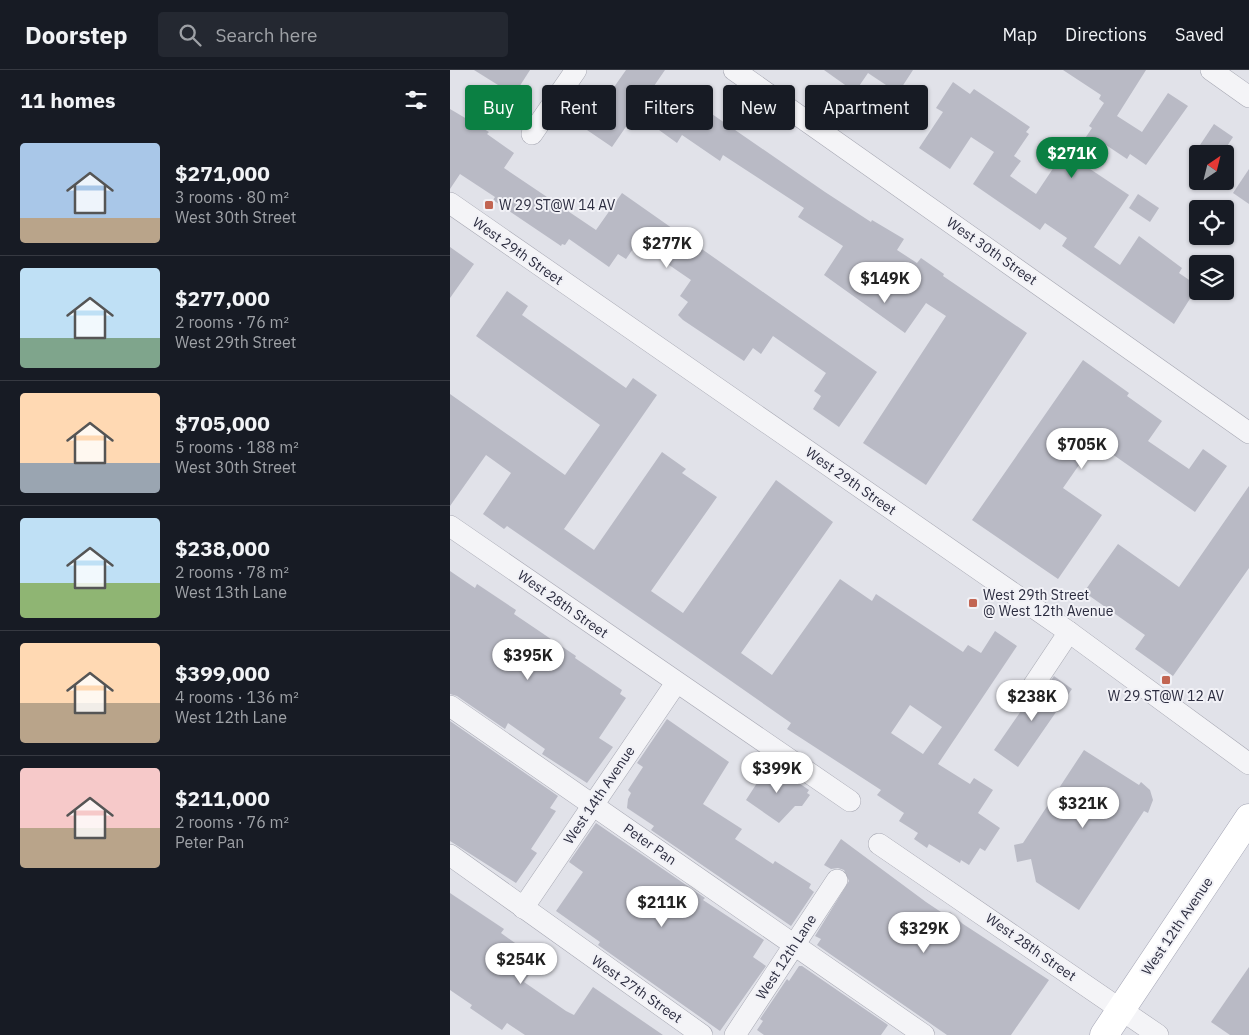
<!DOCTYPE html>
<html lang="en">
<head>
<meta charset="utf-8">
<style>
  body { margin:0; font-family:"IBM Plex Sans",sans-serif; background:#242831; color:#f1f3f6; height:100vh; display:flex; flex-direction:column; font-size:19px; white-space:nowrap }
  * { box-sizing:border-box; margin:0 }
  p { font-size:16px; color:#9ea1a6 }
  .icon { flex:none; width:28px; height:28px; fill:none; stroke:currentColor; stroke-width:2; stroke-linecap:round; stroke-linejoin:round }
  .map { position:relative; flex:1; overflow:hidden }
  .panel { display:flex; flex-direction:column; background:#171b24; width:450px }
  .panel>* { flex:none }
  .guide { position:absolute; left:15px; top:15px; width:475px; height:45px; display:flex; gap:10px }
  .needle { width:32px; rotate:35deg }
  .buttons { position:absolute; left:739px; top:75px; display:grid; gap:10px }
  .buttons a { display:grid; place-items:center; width:45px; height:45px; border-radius:5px; background:#171b24; box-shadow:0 1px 4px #0004; font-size:25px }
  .price { position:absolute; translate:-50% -42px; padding:0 11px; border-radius:18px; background:#fff; color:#222; font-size:16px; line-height:32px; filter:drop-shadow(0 1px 2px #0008) }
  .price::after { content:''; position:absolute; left:50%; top:30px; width:15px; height:11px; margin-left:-8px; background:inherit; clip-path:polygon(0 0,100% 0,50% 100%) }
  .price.selected { background:#0b8043; color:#fff }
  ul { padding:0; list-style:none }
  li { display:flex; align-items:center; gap:15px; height:125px; padding:0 20px }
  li+li { border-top:1px solid #363941 }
  li span { display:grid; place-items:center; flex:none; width:140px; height:100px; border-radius:5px; color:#555 }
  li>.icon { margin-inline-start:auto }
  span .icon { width:60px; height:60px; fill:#fffc; stroke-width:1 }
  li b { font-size:21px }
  h2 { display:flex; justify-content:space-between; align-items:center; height:60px; padding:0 20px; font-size:21px }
  .chip { padding:0 18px; border-radius:5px; background:#171b24; box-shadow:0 1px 4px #0004; font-size:18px; line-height:45px }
  .chip.selected { background:#0b8043; color:#fff }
  header { display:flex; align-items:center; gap:30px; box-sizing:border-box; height:70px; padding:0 25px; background:#171b24; border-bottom:1px solid #363941 }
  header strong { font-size:24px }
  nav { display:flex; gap:28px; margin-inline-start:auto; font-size:18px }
  .search { width:350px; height:45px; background:#242831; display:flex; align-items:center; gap:12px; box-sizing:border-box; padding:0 18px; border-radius:5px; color:#9ea1a6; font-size:19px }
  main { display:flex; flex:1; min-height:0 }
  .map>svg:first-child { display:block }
</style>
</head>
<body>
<header>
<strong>Doorstep</strong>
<div class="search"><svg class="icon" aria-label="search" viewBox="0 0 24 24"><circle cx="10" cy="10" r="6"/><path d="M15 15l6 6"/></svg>Search here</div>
<nav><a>Map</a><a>Directions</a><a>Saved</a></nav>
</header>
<main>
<section class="panel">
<h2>11 homes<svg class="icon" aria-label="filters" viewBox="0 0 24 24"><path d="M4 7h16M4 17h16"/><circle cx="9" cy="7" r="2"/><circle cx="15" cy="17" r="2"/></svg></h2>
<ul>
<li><span style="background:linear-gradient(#a9c7e8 75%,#b9a48a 0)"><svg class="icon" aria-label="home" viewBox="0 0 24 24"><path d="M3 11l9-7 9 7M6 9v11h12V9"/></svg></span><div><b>$271,000</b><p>3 rooms · 80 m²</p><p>West 30th Street</p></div></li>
<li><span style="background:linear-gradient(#bfe0f5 70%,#7fa58c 0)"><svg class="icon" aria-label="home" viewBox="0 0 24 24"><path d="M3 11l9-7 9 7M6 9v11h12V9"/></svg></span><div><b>$277,000</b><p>2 rooms · 76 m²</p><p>West 29th Street</p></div></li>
<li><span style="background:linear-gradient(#ffd9b3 70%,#9aa5b1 0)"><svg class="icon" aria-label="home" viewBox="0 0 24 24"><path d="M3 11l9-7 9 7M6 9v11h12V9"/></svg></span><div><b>$705,000</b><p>5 rooms · 188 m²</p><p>West 30th Street</p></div></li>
<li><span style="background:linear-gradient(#bfe0f5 65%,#8fb573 0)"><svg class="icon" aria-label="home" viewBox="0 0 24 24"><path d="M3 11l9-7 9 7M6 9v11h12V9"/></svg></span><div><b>$238,000</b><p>2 rooms · 78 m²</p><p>West 13th Lane</p></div></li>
<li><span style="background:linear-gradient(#ffd9b3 60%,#b9a48a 0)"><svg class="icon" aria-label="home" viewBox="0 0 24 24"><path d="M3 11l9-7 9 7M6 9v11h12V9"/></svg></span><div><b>$399,000</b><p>4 rooms · 136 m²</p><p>West 12th Lane</p></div></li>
<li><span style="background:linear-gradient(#f6c9c9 60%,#b9a48a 0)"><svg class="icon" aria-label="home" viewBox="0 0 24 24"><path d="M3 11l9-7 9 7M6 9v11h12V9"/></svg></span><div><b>$211,000</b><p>2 rooms · 76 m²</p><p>Peter Pan</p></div></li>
</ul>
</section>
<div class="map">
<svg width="799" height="965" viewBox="0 0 799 965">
  <rect width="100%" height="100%" fill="#e1e2e9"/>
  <g fill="#b9bac5" fill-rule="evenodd">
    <path d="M 24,0 L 80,0 L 64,25 Z"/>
    <path d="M 176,0 L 215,0 L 162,77 L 137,60 L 139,58 L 136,57 Z"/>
    <path d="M 374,0 L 463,0 L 448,23 L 418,3 L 405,22 Z"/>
    <path d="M 613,0 L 696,0 L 667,46 L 692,62 L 718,23 L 738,36 L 696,95 L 680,84 L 677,89 L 650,71 L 634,95 L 679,125 L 644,177 L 670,195 L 689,166 L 732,198 L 729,203 L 748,216 L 724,254 L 612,176 L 617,168 L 595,153 L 590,160 L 523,114 L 544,82 L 521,67 L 500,99 L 469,78 L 493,42 L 486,38 L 503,12 L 520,24 L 524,19 L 580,57 L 576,62 L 579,64 L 564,86 L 571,91 L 560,106 L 586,124 L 606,94 L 611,98 L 620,85 L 623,86 L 642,58 L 639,56 L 654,33 L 649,29 L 651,25 Z"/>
    <path d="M 233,24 L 375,122 L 421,152 L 422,150 L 454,169 L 447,180 L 467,193 L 471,188 L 494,204 L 493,206 L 577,263 L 476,415 L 413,373 L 496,246 L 476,233 L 455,263 L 374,205 L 393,176 L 348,147 L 354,138 L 273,85 L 270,91 L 232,65 L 227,73 L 209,60 Z"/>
    <path d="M 0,39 L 39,62 L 37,64 L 64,83 L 54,98 L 146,160 L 172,123 L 427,302 L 389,357 L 363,339 L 371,326 L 364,321 L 376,303 L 323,266 L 311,284 L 303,278 L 294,291 L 233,250 L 228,245 L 238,232 L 230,226 L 241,210 L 187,173 L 176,189 L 168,184 L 159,197 L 119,169 L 115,175 L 112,174 L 111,176 L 43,130 L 45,127 L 10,104 L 0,119 Z"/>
    <path d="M 764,54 L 783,67 L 772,84 L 744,84 Z"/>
    <path d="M 799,99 L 799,134 L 783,123 Z"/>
    <path d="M 688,124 L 709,138 L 700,152 L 679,138 Z"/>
    <path d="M 0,177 L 24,194 L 0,228 Z"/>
    <path d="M 57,221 L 78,236 L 72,245 L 176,318 L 183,308 L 207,325 L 114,459 L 144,480 L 212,382 L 236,399 L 232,403 L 267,427 L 201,521 L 233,543 L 326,410 L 383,452 L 291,583 L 322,605 L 390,509 L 422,531 L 426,524 L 513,582 L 518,575 L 531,583 L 545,561 L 567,576 L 488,694 L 520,714 L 524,708 L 543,720 L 528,743 L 550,758 L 535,781 L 530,778 L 519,795 L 511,790 L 510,793 L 479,774 L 477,778 L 464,769 L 468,763 L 449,751 L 454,743 L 427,725 L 431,720 L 337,659 L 341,653 L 241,583 L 57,456 L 54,459 L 33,444 L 61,403 L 36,385 L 0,436 L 0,324 L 115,405 L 150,355 L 26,266 ZM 460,635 L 492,657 L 473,684 L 441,663 Z"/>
    <path d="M 633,290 L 679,323 L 677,326 L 712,351 L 698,371 L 739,399 L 753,379 L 777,396 L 745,442 L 645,372 L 613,418 L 652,445 L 608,509 L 522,450 Z"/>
    <path d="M 799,416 L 799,498 L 723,606 L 685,579 L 695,565 L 634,522 L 668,474 L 729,517 Z"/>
    <path d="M 0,501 L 25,518 L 27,514 L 66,540 L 64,544 L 126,586 L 125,588 L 172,620 L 170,624 L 176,628 L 149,668 L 163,677 L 137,713 L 92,684 L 95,679 L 58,653 L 55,659 L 7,626 L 0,624 Z"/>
    <path d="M 604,606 L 622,619 L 568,697 L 544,680 L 580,628 L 589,627 Z"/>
    <path d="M 217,649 L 279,692 L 253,734 L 292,759 L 285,769 L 323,794 L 325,791 L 361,814 L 359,818 L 364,822 L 341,856 L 201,760 L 204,756 L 177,738 L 178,729 L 181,723 L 178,720 L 193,697 L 187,693 Z"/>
    <path d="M 0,651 L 108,726 L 100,738 L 106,741 L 81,779 L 87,783 L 66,813 L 0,771 Z"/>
    <path d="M 634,680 L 689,715 L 691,712 L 700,720 L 703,730 L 698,743 L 694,741 L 629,840 L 586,812 L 581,789 L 567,792 L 564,775 L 573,773 Z"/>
    <path d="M 320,693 L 359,720 L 357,723 L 360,725 L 352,736 L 345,736 L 329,753 L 296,730 Z"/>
    <path d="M 146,753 L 255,828 L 253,830 L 314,870 L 303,887 L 316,896 L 270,961 L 148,875 L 150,872 L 106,841 L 133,802 L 119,792 Z"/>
    <path d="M 391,769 L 476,832 L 497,846 L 500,842 L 513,854 L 599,910 L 561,965 L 497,965 L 367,875 L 371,869 L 365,866 L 399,811 L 394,800 L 388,798 L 381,799 L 374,795 Z"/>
    <path d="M 0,823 L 54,859 L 51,863 L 89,890 L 74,912 L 116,941 L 124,945 L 143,917 L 213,965 L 75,965 L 57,953 L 52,960 L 20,938 L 22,935 L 0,920 Z"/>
    <path d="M 349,896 L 352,896 L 438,955 L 431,965 L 314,965 L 307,960 L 313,951 L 310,949 L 337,909 L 339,911 Z"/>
    <path d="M 799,897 L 799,965 L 780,965 L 761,952 Z"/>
  </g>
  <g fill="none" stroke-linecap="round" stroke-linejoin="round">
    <defs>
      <g id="minor">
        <path d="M 284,0 L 799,363"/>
        <path d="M 761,0 L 799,27"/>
        <path d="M 82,64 L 126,0"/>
        <path d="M 0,133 L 619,562 L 799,694"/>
        <path d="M 0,456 L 400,731"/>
        <path d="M 583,616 L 619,562"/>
        <path d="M 0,636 L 474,965"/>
        <path d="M 429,774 L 708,965"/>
        <path d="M 0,785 L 252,965"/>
        <path d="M 73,838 L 226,613"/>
        <path d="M 285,965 L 387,810"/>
      </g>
      <path id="major" d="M 654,965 L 799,748"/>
    </defs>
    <use href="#minor" stroke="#a7a8b3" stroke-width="22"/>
    <use href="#major" stroke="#a2a3b3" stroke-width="29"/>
    <use href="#minor" stroke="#f4f4f7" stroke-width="21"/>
    <use href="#major" stroke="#fff" stroke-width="28"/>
  </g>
  <g fill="#c26552" stroke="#f1f1f6" stroke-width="2">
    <rect x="34" y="130" width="10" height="10" rx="2.5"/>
    <rect x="518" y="528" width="10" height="10" rx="2.5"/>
    <rect x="711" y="605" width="10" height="10" rx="2.5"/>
  </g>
  <g text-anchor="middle" stroke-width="4" stroke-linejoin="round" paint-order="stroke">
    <g font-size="14" fill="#2b2c3f" stroke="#f1f1f6" text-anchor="start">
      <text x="49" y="140">W 29 ST@W 14 AV</text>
      <text x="533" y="530">West 29th Street<tspan x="533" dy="16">@ West 12th Avenue</tspan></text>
      <text x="716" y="631" text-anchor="middle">W 29 ST@W 12 AV</text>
    </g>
    <g font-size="14" fill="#2b2c3f" stroke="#f1f1f6">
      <text transform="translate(68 181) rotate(35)" y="5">West 29th Street</text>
      <text transform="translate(542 181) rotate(35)" y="5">West 30th Street</text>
      <text transform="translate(401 411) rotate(35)" y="5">West 29th Street</text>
      <text transform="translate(113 534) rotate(35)" y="5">West 28th Street</text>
      <text transform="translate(149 725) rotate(-56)" y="5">West 14th Avenue</text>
      <text transform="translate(200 774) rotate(35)" y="5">Peter Pan</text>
      <text transform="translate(727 856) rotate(-56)" y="5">West 12th Avenue</text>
      <text transform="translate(581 877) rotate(35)" y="5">West 28th Street</text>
      <text transform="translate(336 887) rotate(-57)" y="5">West 12th Lane</text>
      <text transform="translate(187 919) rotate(35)" y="5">West 27th Street</text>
    </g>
  </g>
</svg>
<div class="buttons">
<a><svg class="needle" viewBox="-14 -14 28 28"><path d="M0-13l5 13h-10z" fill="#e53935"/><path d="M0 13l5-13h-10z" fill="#9ea1a6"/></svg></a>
<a><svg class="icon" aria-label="locate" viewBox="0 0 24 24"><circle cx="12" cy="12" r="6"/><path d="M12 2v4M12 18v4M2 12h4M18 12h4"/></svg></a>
<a><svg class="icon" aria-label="layers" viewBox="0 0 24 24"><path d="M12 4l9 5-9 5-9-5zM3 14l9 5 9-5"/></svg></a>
</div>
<b class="price selected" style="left:622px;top:109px">$271K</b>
<b class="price" style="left:217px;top:199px">$277K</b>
<b class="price" style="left:435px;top:234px">$149K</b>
<b class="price" style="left:632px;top:400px">$705K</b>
<b class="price" style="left:78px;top:611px">$395K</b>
<b class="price" style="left:582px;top:652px">$238K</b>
<b class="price" style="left:327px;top:724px">$399K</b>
<b class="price" style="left:633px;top:759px">$321K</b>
<b class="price" style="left:212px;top:858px">$211K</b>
<b class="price" style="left:474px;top:884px">$329K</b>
<b class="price" style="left:71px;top:915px">$254K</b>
<div class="guide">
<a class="chip selected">Buy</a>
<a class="chip">Rent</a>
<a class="chip">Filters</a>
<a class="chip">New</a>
<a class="chip">Apartment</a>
</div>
</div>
</main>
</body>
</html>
